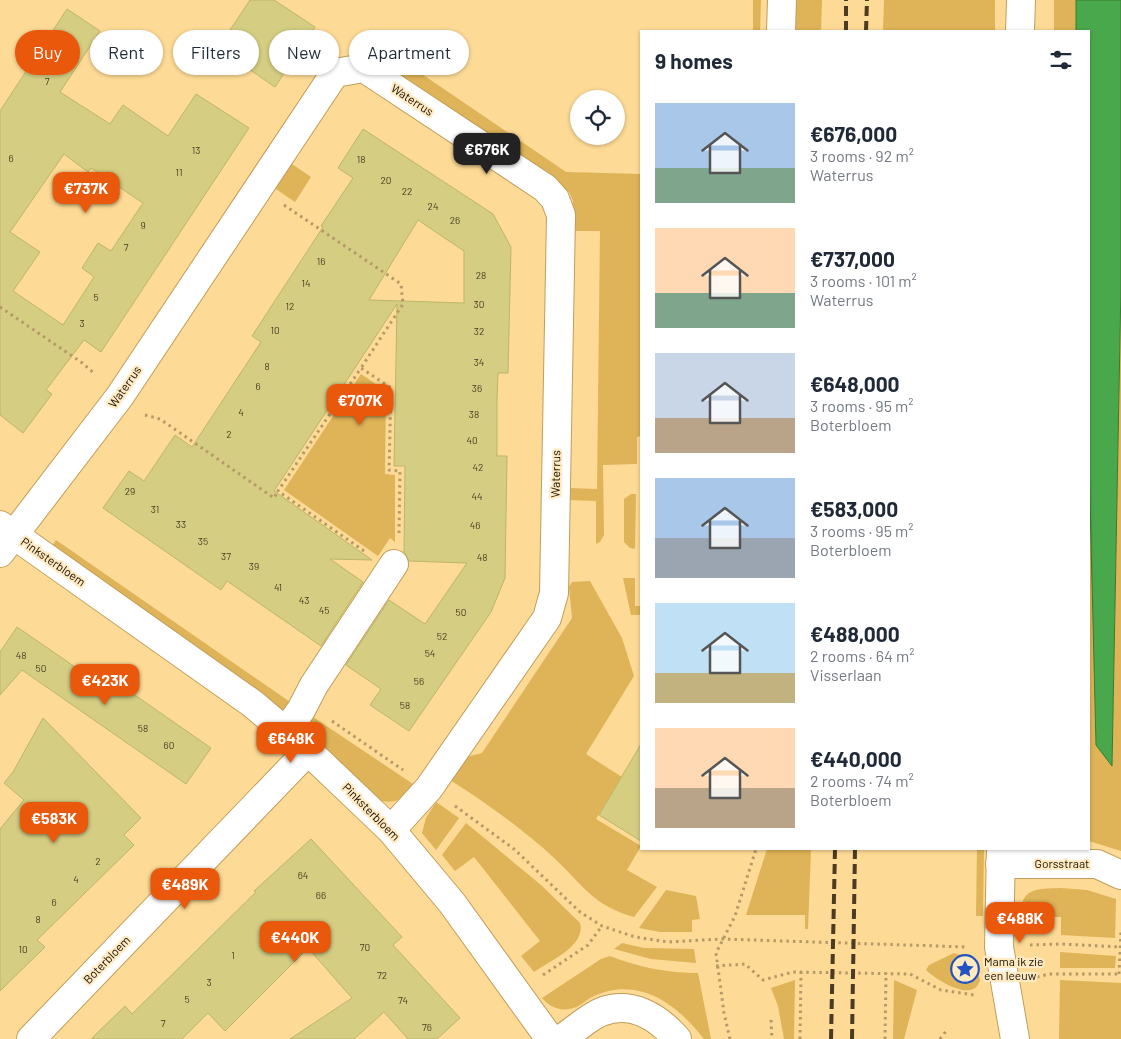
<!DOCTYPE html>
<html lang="en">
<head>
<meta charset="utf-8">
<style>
  body { margin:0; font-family:Barlow,sans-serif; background:#f6f6f7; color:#1f2937; height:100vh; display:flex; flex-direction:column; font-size:19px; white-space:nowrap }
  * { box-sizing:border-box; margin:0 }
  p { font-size:16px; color:#747a83 }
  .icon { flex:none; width:28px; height:28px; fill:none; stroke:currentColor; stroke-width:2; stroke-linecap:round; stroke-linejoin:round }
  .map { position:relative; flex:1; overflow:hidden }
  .panel { position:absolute; left:640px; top:30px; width:450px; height:820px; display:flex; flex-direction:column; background:#fff; border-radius:0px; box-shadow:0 1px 4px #0004 }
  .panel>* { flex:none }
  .hud { position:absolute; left:15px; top:30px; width:475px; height:45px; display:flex; gap:10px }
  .controls { position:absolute; left:570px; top:90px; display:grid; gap:10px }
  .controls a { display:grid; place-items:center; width:55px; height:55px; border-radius:50%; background:#fff; box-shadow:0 1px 4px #0004; font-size:25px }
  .price { position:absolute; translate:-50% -42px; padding:0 11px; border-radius:10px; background:#ea580c; color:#fff; font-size:16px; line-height:32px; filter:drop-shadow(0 1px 2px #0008) }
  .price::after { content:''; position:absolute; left:50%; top:30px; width:15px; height:11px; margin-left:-8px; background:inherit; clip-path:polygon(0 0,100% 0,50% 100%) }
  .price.active { background:#222; color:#fff }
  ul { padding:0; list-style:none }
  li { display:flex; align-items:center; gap:15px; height:125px; padding:0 15px }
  li span { display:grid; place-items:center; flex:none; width:140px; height:100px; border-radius:0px; color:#555 }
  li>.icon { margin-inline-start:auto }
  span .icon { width:60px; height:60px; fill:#fffc; stroke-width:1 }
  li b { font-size:21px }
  h2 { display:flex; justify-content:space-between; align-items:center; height:60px; padding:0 15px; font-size:21px }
  .tag { padding:0 18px; border-radius:22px; background:#fff; box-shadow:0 1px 4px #0004; font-size:18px; line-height:45px }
  .tag.active { background:#ea580c; color:#fff }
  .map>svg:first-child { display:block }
</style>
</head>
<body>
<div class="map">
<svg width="1121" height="1039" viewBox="0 0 1121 1039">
  <rect width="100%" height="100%" fill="#fdda95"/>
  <g fill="#dfb357">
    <path d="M 753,0 L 761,0 L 760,31 L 753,31 Z"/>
    <path d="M 794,0 L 822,0 L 821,31 L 793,31 Z"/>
    <path d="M 884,0 L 995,0 L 995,31 L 883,31 Z"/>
    <rect x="1054" y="0" width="22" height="31"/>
    <path d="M 366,36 L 566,172 L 641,174 L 641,436 L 637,437 L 637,464 L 603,465 L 604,535 L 600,542 L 596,544 L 596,501 L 569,500 L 569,488 L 597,489 L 600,231 L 572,231 L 573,201 L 569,192 L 375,63 L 365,45 Z"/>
    <path d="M 289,162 L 311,177 L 295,202 L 273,187 Z"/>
    <path d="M 1121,284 L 1121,851 L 1089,841 L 1089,458 L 1112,765 Z"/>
    <path d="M 361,374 L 386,391 L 385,474 L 395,475 L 395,542 L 390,538 L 378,556 L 284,490 Z"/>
    <path d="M 631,494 L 636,494 L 635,549 L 630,548 L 624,542 L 624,499 Z"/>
    <path d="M 56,540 L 293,704 L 287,716 L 50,549 Z"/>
    <path d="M 623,578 L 635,578 L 635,606 L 641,606 L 641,615 L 631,615 Z"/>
    <path d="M 590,581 L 622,638 L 634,676 L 586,754 L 622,777 L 596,819 L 641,846 L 627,870 L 657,887 L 634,917 C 591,905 583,884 552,856 C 521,828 485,802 450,780 L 466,757 L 482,753 L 572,618 L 569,587 L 572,582 Z"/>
    <path d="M 310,715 L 416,786 C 403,799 394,806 375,799 L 299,728 Z"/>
    <path d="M 436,802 L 459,818 L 436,850 L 422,833 L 426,818 Z"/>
    <path d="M 466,823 L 541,885 L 580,923 C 586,946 550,961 534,972 L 521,956 L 540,941 L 474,857 L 455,871 L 442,855 Z"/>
    <path d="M 767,849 L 811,849 L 808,929 L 805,929 L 805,915 L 746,915 Z"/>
    <path d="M 977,849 L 984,849 L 983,916 L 976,916 Z"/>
    <path d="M 1061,888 L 1087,890 L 1116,899 L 1115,938 L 1061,935 L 1061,917 L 1020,917 C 1021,887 1036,889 1061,888 Z"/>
    <path d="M 666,890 L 696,896 L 700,919 L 692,920 L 692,932 L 660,932 L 639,928 Z"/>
    <path d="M 622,943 L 644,948 L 694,949 L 696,963 L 651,959 L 614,949 Z"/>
    <path d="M 1060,952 L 1116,956 L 1115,968 L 1060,968 Z"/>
    <path d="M 954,953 L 974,960 L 980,980 C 974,1004 936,980 926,970 L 929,965 Z"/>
    <path d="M 610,956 C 638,967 667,973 698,973 L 711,1039 L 704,1039 C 677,1004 638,975 592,997 C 584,1001 579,1008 569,1009 C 558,1011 549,1006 542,998 L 601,959 Z"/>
    <path d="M 795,980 L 794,1039 L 784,1039 L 778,1006 L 771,988 Z"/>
    <path d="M 894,980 L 917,990 L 904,1039 L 893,1039 Z"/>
    <path d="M 1060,980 L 1121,983 L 1121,1039 L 1059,1039 Z"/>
  </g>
  <path fill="#4aa84c" stroke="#3a7935" d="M 1076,0 L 1121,0 L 1121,284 L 1112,766 L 1096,745 L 1089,458 L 1089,31 L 1076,31 Z"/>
  <g fill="#d4cd82" stroke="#bcb56b" fill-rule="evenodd">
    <path d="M 250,0 L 274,0 L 315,27 L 275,87 L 224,52 L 229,43 L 224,39 Z"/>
    <path d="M 67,9 L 100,31 L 60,92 L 110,124 L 123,105 L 168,136 L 196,94 L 249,128 L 101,352 L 84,340 L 46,390 L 52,394 L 23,433 L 0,415 L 0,111 ZM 64,154 L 88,172 L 91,168 L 143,203 L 111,251 L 98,243 L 82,268 L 94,277 L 63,325 L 13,291 L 40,252 L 10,232 Z"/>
    <path d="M 363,129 L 493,214 L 511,247 L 508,373 L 498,373 L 497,400 L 497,456 L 507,456 L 505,578 L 491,612 L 409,731 L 370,705 L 381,689 L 346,665 L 389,600 L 425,624 L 467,563 L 409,561 L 404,552 L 405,466 L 394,466 L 397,304 L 274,491 L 372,560 L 330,559 L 363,582 L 321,646 L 227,581 L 221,590 L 103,508 L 129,471 L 144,481 L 175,435 L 192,447 L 261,342 L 252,336 L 323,227 L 321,226 L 353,178 L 338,168 ZM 418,220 L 464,251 L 464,303 L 369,300 Z"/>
    <path d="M 17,627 L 110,691 L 116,682 L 211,748 L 186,784 L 22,670 L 0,695 L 0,652 Z"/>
    <path d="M 43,718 L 141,818 L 124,835 L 134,845 L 37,940 L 45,947 L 0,991 L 0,829 L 24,800 L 4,783 L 13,772 Z"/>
    <path d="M 641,744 L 641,841 L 599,815 Z"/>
    <path d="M 311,839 L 402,937 L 393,945 L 460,1018 L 437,1039 L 408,1039 L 384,1012 L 354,1039 L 290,1039 L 352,998 L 308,948 L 225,1031 L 208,1013 L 182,1039 L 91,1039 L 125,1006 L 132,1014 L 256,892 L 254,891 Z"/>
  </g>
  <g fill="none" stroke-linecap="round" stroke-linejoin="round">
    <defs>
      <g id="minor">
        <path d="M 781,31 L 782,0"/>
        <path d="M 1020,31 L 1021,0"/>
        <path d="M 0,525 L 253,704 L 308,751 L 391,830 L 452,903 L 550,1039"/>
        <path d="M 0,553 L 120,396 L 335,73 L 364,68 L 545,188 L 555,199 L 561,215 L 554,593 L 547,618 L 429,788 L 391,830"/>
        <path d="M 286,731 L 301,710 L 314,685 L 394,564"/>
        <path d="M 1001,849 L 999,947 L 1015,1039"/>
        <path d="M 1000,864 L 1097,864 L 1121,875"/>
        <path d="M 31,1039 L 308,751"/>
        <path d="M 561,1039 C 574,1031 587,1018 601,1012 C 631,1000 658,1017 677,1039"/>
      </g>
    </defs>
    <use href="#minor" stroke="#c09e5a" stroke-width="30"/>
    <g stroke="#b59966" stroke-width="3" stroke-dasharray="2.5 4" stroke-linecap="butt">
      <path d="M 284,205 L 401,284 L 403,304 L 361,368"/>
      <path d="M 0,307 L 81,362 L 95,374"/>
      <path d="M 145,415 L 160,419 L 274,498 L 278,491"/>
      <path d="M 364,551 L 278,491 L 361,368 L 391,388 L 389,470 L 400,471 L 399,533"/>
      <path d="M 332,721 L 403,770"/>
      <path d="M 455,806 L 514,849 L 580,912 L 602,926 L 635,937 L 668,942 L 722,939 L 968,947"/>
      <path d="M 1030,945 L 1061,944 L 1121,947"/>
      <path d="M 716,966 L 745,964 L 763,980 L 793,972 L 910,974 L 941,990 L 974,995"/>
      <path d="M 1119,974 L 1121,931"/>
      <path d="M 543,975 L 588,945 L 602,926"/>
      <path d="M 1037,977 L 1049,974 L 1121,974"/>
      <path d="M 771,1020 L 772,1039"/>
      <path d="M 730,1039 L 724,1013 L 716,953 L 735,916 L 756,849"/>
      <path d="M 800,1039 L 801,972"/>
      <path d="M 885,1039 L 886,973"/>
      <path d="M 940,1039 L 947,1030"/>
    </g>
    <use href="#minor" stroke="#fff" stroke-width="28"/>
    <g stroke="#4b3b22" stroke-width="4" stroke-dasharray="10 5" stroke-linecap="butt">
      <path d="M 846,31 L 846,0"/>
      <path d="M 866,31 L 867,0"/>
      <path d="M 831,1039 L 835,849"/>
      <path d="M 852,1039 L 855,849"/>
    </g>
  </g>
  <defs>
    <symbol id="sight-ring" viewBox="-11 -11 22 22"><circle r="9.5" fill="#ffeac1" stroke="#2452c0" stroke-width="1.5"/><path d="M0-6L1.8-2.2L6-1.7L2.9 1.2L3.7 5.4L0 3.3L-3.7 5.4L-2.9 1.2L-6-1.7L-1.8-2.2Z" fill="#2452c0"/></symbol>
  </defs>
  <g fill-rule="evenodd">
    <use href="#sight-ring" x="949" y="953" width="32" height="32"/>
  </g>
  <g text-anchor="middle" stroke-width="4.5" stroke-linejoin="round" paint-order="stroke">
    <g font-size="10" fill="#463c20">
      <text x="47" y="85">7</text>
      <text x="196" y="154">13</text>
      <text x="11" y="162">6</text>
      <text x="361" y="163">18</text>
      <text x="179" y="176">11</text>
      <text x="386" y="184">20</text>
      <text x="407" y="195">22</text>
      <text x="433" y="210">24</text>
      <text x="455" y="224">26</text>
      <text x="143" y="229">9</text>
      <text x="126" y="251">7</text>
      <text x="321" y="265">16</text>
      <text x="481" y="279">28</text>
      <text x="306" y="287">14</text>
      <text x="96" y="301">5</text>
      <text x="479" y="308">30</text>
      <text x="290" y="310">12</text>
      <text x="82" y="327">3</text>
      <text x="275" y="334">10</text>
      <text x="479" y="335">32</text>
      <text x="479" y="366">34</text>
      <text x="267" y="370">8</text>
      <text x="258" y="390">6</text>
      <text x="477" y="392">36</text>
      <text x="241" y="416">4</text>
      <text x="474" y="418">38</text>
      <text x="229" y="438">2</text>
      <text x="472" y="444">40</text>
      <text x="478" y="471">42</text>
      <text x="130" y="495">29</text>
      <text x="477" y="500">44</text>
      <text x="155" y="513">31</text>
      <text x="181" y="528">33</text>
      <text x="475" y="529">46</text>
      <text x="203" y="545">35</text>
      <text x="226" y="560">37</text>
      <text x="482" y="561">48</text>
      <text x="254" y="570">39</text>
      <text x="278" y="591">41</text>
      <text x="304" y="604">43</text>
      <text x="324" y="614">45</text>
      <text x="461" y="616">50</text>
      <text x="442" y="640">52</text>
      <text x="430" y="657">54</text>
      <text x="21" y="659">48</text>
      <text x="41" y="672">50</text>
      <text x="419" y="685">56</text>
      <text x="405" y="709">58</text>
      <text x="143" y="732">58</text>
      <text x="169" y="749">60</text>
      <text x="98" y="865">2</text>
      <text x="303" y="879">64</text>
      <text x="76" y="883">4</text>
      <text x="321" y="899">66</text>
      <text x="54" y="906">6</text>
      <text x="38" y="923">8</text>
      <text x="365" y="951">70</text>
      <text x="23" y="953">10</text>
      <text x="233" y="959">1</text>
      <text x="382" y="979">72</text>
      <text x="209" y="986">3</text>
      <text x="187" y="1003">5</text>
      <text x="403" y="1004">74</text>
      <text x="163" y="1027">7</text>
      <text x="427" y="1031">76</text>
    </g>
    <g font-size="12" fill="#160c00" stroke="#ffeac1">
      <text transform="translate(412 100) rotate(33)" y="4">Waterrus</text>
      <text transform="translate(125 387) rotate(-55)" y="4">Waterrus</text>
      <text transform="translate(556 474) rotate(-89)" y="4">Waterrus</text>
      <text transform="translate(53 562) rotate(35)" y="4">Pinksterbloem</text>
      <text transform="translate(371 812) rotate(45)" y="4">Pinksterbloem</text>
      <text x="1062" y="868">Gorsstraat</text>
      <text transform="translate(107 960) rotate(-46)" y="4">Boterbloem</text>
    </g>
    <g font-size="12" fill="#160c00" stroke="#ffeac1" text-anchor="start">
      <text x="984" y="966">Mama ik zie<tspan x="984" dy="14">een leeuw</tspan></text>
    </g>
  </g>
</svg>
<div class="controls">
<a><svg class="icon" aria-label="locate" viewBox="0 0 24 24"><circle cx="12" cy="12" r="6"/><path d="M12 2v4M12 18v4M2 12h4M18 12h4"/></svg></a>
</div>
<b class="price active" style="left:487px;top:175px">€676K</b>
<b class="price" style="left:86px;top:214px">€737K</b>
<b class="price" style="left:360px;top:426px">€707K</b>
<b class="price" style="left:105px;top:706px">€423K</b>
<b class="price" style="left:291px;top:764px">€648K</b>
<b class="price" style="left:54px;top:844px">€583K</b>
<b class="price" style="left:185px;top:910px">€489K</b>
<b class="price" style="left:1020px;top:944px">€488K</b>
<b class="price" style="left:295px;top:963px">€440K</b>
<div class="hud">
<a class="tag active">Buy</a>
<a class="tag">Rent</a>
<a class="tag">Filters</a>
<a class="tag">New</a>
<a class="tag">Apartment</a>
</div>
<section class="panel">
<h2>9 homes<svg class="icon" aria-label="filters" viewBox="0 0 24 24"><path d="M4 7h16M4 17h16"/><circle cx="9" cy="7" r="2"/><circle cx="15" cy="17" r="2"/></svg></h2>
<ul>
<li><span style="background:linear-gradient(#a9c7e8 65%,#7fa58c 0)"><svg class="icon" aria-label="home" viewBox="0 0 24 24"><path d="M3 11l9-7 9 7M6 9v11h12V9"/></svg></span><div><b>€676,000</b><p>3 rooms · 92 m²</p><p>Waterrus</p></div></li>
<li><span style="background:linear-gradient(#ffd9b3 65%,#7fa58c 0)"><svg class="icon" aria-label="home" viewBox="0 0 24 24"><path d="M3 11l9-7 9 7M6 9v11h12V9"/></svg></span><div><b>€737,000</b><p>3 rooms · 101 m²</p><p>Waterrus</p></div></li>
<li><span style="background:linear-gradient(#c9d6e8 65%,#b9a48a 0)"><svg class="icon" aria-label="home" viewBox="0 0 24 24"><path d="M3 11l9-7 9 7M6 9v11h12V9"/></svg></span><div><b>€648,000</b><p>3 rooms · 95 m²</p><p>Boterbloem</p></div></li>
<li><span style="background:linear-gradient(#a9c7e8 60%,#9aa5b1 0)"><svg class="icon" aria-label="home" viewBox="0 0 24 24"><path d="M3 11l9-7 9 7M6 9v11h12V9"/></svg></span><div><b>€583,000</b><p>3 rooms · 95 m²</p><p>Boterbloem</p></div></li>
<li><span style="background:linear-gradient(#bfe0f5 70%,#c2b280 0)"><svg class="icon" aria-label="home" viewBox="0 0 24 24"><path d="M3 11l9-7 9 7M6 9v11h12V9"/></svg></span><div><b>€488,000</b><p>2 rooms · 64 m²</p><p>Visserlaan</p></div></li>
<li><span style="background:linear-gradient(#ffd9b3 60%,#b9a48a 0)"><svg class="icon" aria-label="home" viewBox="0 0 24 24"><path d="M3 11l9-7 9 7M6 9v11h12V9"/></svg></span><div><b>€440,000</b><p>2 rooms · 74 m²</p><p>Boterbloem</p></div></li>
</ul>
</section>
</div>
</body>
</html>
